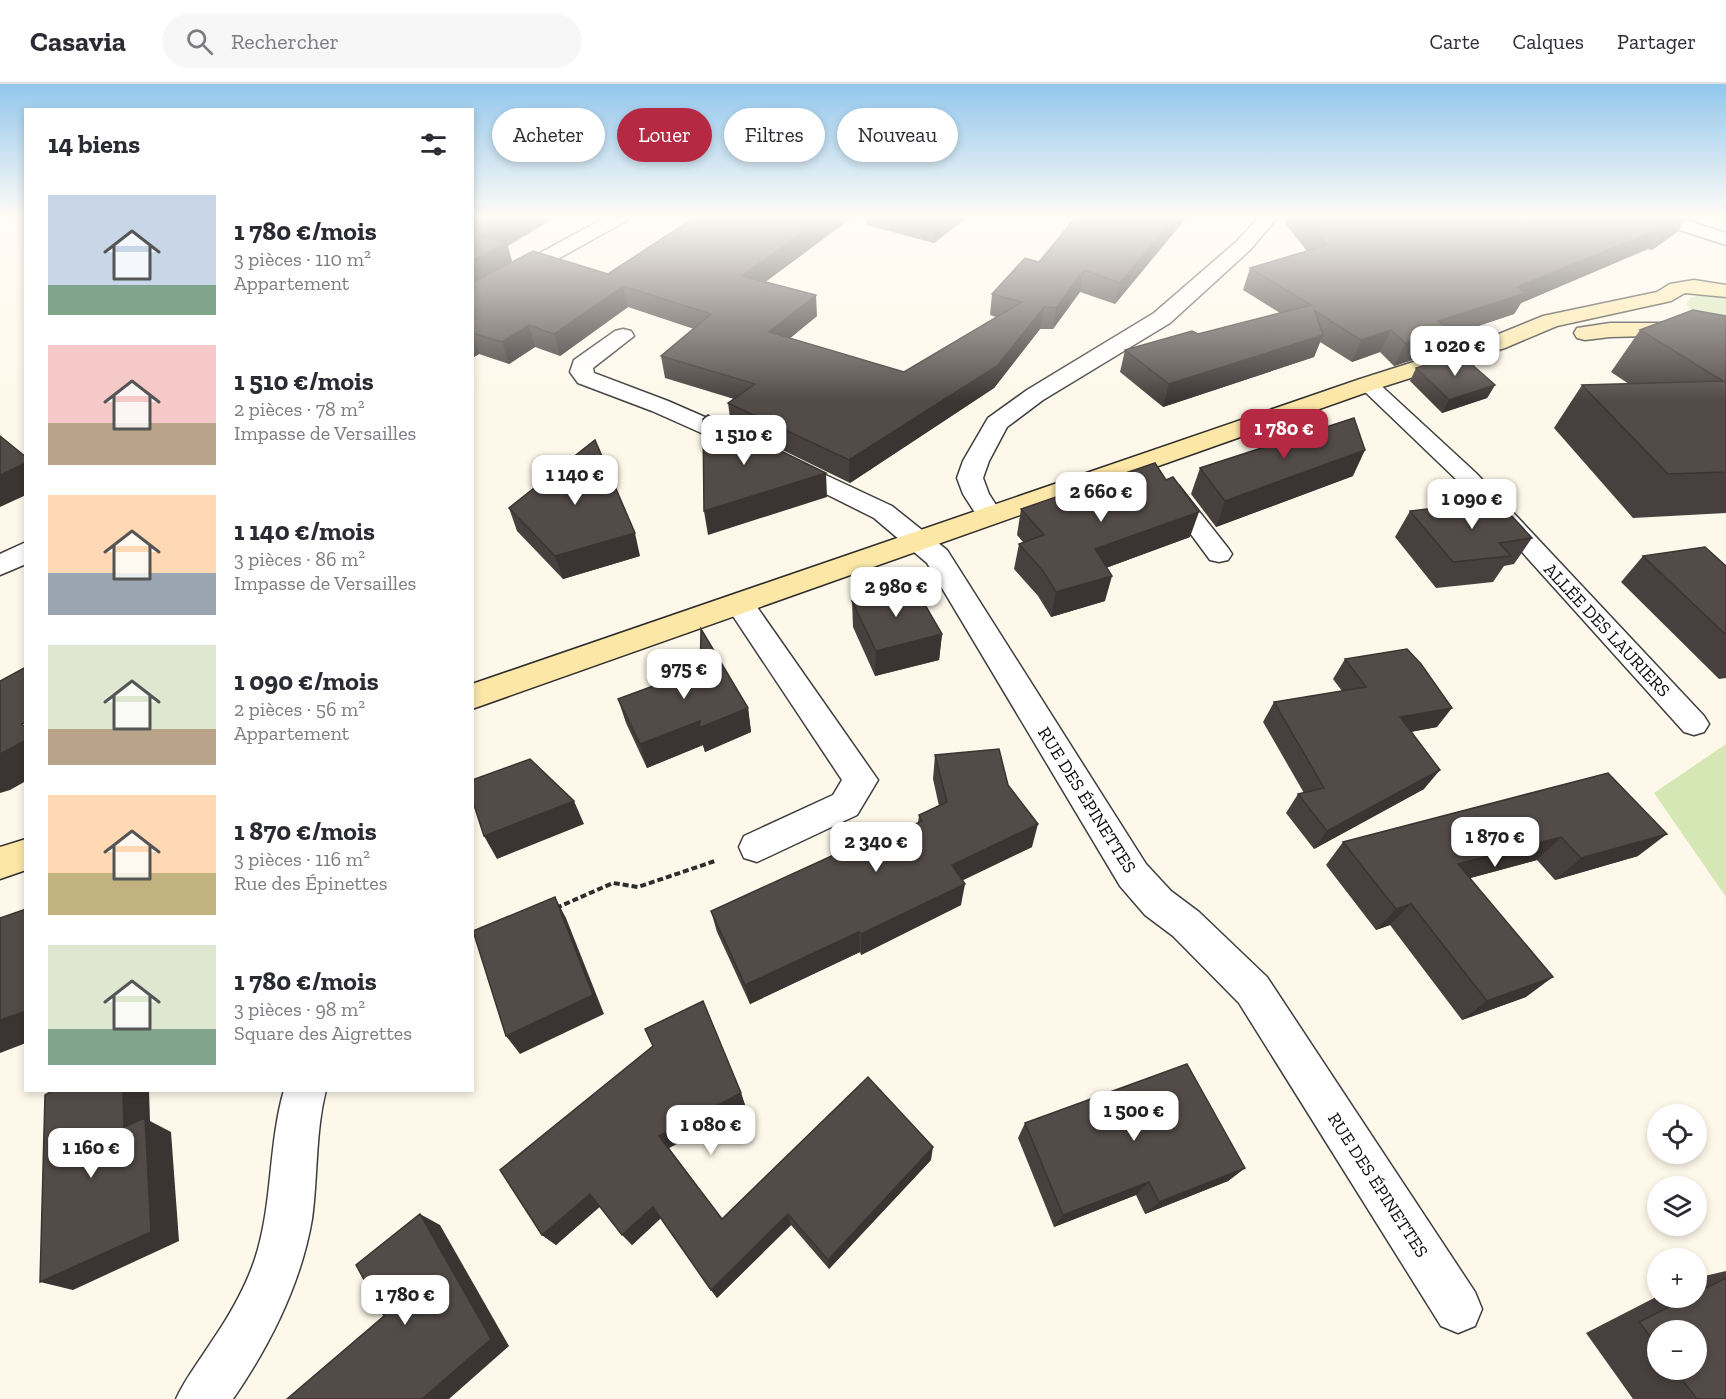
<!DOCTYPE html>
<html lang="fr">
<head>
<meta charset="utf-8">
<style>
  body { margin:0; font-family:"Zilla Slab",serif; background:#f7f7f7; color:#2b2b33; height:100vh; display:flex; flex-direction:column; font-size:22px; white-space:nowrap }
  * { box-sizing:border-box; margin:0 }
  p { font-size:20px; color:#7c7c81 }
  .icon { flex:none; width:33px; height:33px; fill:none; stroke:currentColor; stroke-width:2; stroke-linecap:round; stroke-linejoin:round }
  .map { position:relative; flex:1; overflow:hidden }
  .side { position:absolute; left:24px; top:24px; width:450px; height:984px; display:flex; flex-direction:column; background:#fff; border-radius:0px; box-shadow:0 3px 9px #0003 }
  .side>* { flex:none }
  .hud { position:absolute; left:492px; top:24px; width:570px; height:54px; display:flex; gap:12px }
  .buttons { position:absolute; left:1647px; top:1020px; display:grid; gap:12px }
  .buttons a { display:grid; place-items:center; width:60px; height:60px; border-radius:50%; background:#fff; box-shadow:0 3px 9px #0003; font-size:30px }
  .price { position:absolute; translate:-50% -51px; padding:0 14px; border-radius:12px; background:#fff; color:#222; font-size:20px; line-height:39px; filter:drop-shadow(0 2px 3px #0008) }
  .price::after { content:''; position:absolute; left:50%; top:36px; width:18px; height:14px; margin-left:-9px; background:inherit; clip-path:polygon(0 0,100% 0,50% 100%) }
  .price.on { background:#b52943; color:#fff }
  ul { padding:0; list-style:none }
  li { display:flex; align-items:center; gap:18px; height:150px; padding:0 24px }
  li span { display:grid; place-items:center; flex:none; width:168px; height:120px; border-radius:0px; color:#555 }
  li>.icon { margin-inline-start:auto }
  span .icon { width:72px; height:72px; fill:#fffc; stroke-width:1 }
  li b { font-size:26px }
  h2 { display:flex; justify-content:space-between; align-items:center; height:72px; padding:0 24px; font-size:26px }
  .tag { padding:0 21px; border-radius:27px; background:#fff; box-shadow:0 3px 9px #0003; font-size:21px; line-height:54px }
  .tag.on { background:#b52943; color:#fff }
  header { display:flex; align-items:center; gap:36px; box-sizing:border-box; height:84px; padding:0 30px; background:#fff; border-bottom:2px solid #e1e1e2 }
  header strong { font-size:28px }
  nav { display:flex; gap:33px; margin-inline-start:auto; font-size:21px }
  .search { width:420px; height:54px; background:#f7f7f7; display:flex; align-items:center; gap:15px; box-sizing:border-box; padding:0 21px; border-radius:33px; color:#7c7c81; font-size:22px }
  .map>svg:first-child { display:block }
</style>
</head>
<body>
<header>
<strong>Casavia</strong>
<div class="search"><svg class="icon" aria-label="search" viewBox="0 0 24 24"><circle cx="10" cy="10" r="6"/><path d="M15 15l6 6"/></svg>Rechercher</div>
<nav><a>Carte</a><a>Calques</a><a>Partager</a></nav>
</header>
<div class="map">
<svg width="1726" height="1315" viewBox="0 0 1726 1315">
  <rect width="100%" height="100%" fill="#fef8ea"/>
  <g fill="#d6e7b6">
    <path d="M 1701,211 L 1726,215 L 1726,241 C 1711,237 1695,234 1686,220 L 1690,214 Z"/>
    <path d="M 1726,660 L 1726,813 L 1654,709 Z"/>
  </g>
  <g fill="none" stroke-linecap="round" stroke-linejoin="round">
    <defs>
      <g id="lane">
        <path d="M 1368,294 L 1375,296 L 1476,389 L 1704,632 L 1709,640 L 1704,648 L 1694,651 L 1684,648 L 1460,399 L 1361,304 L 1357,300 L 1361,296 Z"/>
        <path d="M 1171,400 L 1179,402 L 1228,464 L 1232,470 L 1228,476 L 1219,478 L 1210,476 L 1159,407 L 1163,402 Z"/>
      </g>
      <g id="street">
        <path d="M 606,133 L 628,133 L 626,137 L 479,219 L 472,221 L 472,206 Z"/>
        <path d="M 1259,133 L 1278,133 L 1250,166 L 1170,239 L 1043,316 L 1007,343 L 989,377 L 983,394 L 989,410 L 1003,432 L 999,438 L 990,441 L 981,438 L 963,410 L 957,394 L 963,377 L 988,334 L 1027,306 L 1154,229 L 1236,158 Z"/>
        <path d="M 1650,133 L 1677,133 L 1726,149 L 1726,161 L 1652,137 Z"/>
        <path d="M 623,245 L 631,247 L 634,252 L 593,284 L 594,289 L 668,317 L 753,354 L 756,359 L 753,364 L 744,366 L 735,364 L 652,327 L 578,299 L 570,288 L 574,276 L 615,247 Z"/>
        <path d="M 787,373 L 892,422 L 947,466 L 1146,780 L 1171,807 L 1199,828 L 1267,893 L 1475,1208 L 1482,1225 L 1475,1242 L 1458,1249 L 1441,1242 L 1239,919 L 1173,852 L 1145,831 L 1120,802 L 927,479 L 874,434 L 778,386 L 774,381 L 778,376 Z"/>
        <path d="M 26,458 L 26,480 L 0,491 L 0,470 Z"/>
        <path d="M 740,510 L 750,513 L 878,696 L 857,731 L 757,778 L 744,774 L 739,763 L 744,752 L 833,711 L 842,696 L 725,520 L 730,513 Z"/>
        <path d="M 284,1006 L 326,1006 C 315,1049 318,1092 312,1135 C 301,1200 270,1261 233,1315 L 176,1315 C 185,1295 198,1279 210,1260 C 228,1234 245,1205 255,1175 C 273,1120 268,1062 284,1006 Z"/>
      </g>
      <g id="secondary">
        <path d="M 1694,196 L 1726,201 L 1726,213 L 1685,209 L 1671,217 L 1557,242 L 1505,264 L 1376,305 L 472,625 L 472,600 L 1360,295 L 1489,254 L 1543,232 L 1657,208 L 1670,200 Z"/>
        <path d="M 1610,239 L 1686,239 L 1694,240 L 1697,245 L 1694,250 L 1686,251 L 1610,253 L 1585,256 L 1577,254 L 1574,249 L 1577,244 Z"/>
        <path d="M 26,755 L 26,786 L 0,795 L 0,763 Z"/>
      </g>
    </defs>
    <use href="#lane" stroke="#3e3e3e" stroke-width="3"/>
    <use href="#street" stroke="#3e3e3e" stroke-width="3"/>
    <use href="#secondary" stroke="#2d2d2d" stroke-width="3"/>
    <path stroke="#2d2d2d" stroke-width="4" stroke-dasharray="6 3" stroke-linecap="butt" d="M 556,824 L 613,799 L 638,803 L 715,777"/>
    <use href="#lane" fill="#fff" fill-rule="evenodd"/>
    <use href="#street" fill="#fff" fill-rule="evenodd"/>
    <use href="#secondary" fill="#fce7a7" fill-rule="evenodd"/>
  </g>
  <g fill="#47403e" fill-rule="evenodd">
    <path d="M 472,133 L 508,162 L 512,178 L 608,190 L 853,133 L 765,198 L 817,232 L 790,254 L 904,288 L 996,233 L 990,231 L 992,210 L 1039,178 L 1076,133 L 1187,133 L 1115,220 L 1080,208 L 1053,245 L 1040,245 L 994,304 L 850,399 L 731,341 L 728,319 L 734,315 L 665,294 L 661,272 L 694,245 L 628,223 L 560,272 L 535,263 L 509,280 L 479,270 L 472,274 Z"/>
    <path d="M 866,133 L 967,133 L 934,159 L 866,141 Z"/>
    <path d="M 1287,133 L 1698,133 L 1694,136 L 1687,134 L 1677,148 L 1652,166 L 1648,165 L 1521,219 L 1514,230 L 1445,253 L 1437,268 L 1394,282 L 1380,268 L 1352,278 L 1320,258 L 1314,273 L 1163,323 L 1120,288 L 1125,266 L 1198,250 L 1280,229 L 1243,206 L 1250,184 L 1307,167 L 1285,139 Z"/>
    <path d="M 1726,232 L 1726,429 L 1633,434 L 1554,344 L 1582,301 L 1629,300 L 1611,288 L 1640,246 Z"/>
    <path d="M 1416,284 L 1495,301 L 1487,314 L 1442,329 L 1410,297 Z"/>
    <path d="M 1200,384 L 1353,392 L 1216,443 L 1191,410 Z"/>
    <path d="M 509,424 L 640,472 L 563,495 L 517,447 Z"/>
    <path d="M 1021,425 L 1190,453 L 1106,484 L 1105,517 L 1051,533 L 1038,512 L 1014,485 L 1019,460 L 1023,458 L 1017,451 Z"/>
    <path d="M 1410,427 L 1532,454 L 1514,480 L 1504,482 L 1493,498 L 1436,504 L 1395,453 Z"/>
    <path d="M 1643,472 L 1726,482 L 1726,594 L 1719,595 L 1621,498 Z"/>
    <path d="M 852,517 L 942,550 L 939,576 L 875,592 L 853,543 Z"/>
    <path d="M 1345,575 L 1437,643 L 1411,648 L 1424,705 L 1314,765 L 1286,729 L 1298,710 L 1304,709 L 1263,638 L 1274,618 L 1342,607 L 1333,595 Z"/>
    <path d="M 700,600 L 748,624 L 751,648 L 705,668 L 703,661 L 647,684 L 626,639 L 618,615 Z"/>
    <path d="M 935,671 L 1008,701 L 1032,763 L 962,796 L 961,821 L 861,871 L 860,868 L 750,920 L 717,848 L 711,827 L 851,770 L 918,739 L 919,731 L 939,722 L 933,695 Z"/>
    <path d="M 1608,689 L 1638,772 L 1555,796 L 1537,776 L 1470,794 L 1526,913 L 1462,936 L 1390,841 L 1376,846 L 1326,781 L 1343,758 Z"/>
    <path d="M 741,1009 L 746,1024 L 669,1064 L 722,1135 L 931,1076 L 829,1185 L 791,1141 L 717,1214 L 661,1134 L 632,1161 L 600,1122 L 556,1161 L 542,1151 Z"/>
    <path d="M 1025,1039 L 1245,1084 L 1228,1097 L 1145,1130 L 1136,1111 L 1054,1143 L 1018,1054 Z"/>
    <path d="M 1726,1187 L 1726,1315 L 1633,1315 L 1586,1249 L 1658,1212 L 1658,1214 L 1696,1214 L 1696,1194 ZM 1658,1246 L 1696,1286 L 1658,1286 Z"/>
  </g>
  <g fill="#3a3432">
    <path d="M 513,133 L 556,133 L 508,162 L 513,181 L 472,202 L 472,177 L 480,152 Z"/>
    <path d="M 824,133 L 853,133 L 745,213 L 742,192 Z"/>
    <path d="M 942,133 L 967,133 L 934,159 L 935,139 Z"/>
    <path d="M 1175,133 L 1187,133 L 1115,220 L 1120,199 Z"/>
    <path d="M 1683,133 L 1687,133 L 1677,148 L 1652,166 L 1665,145 Z"/>
    <path d="M 1662,144 L 1648,165 L 1521,219 L 1514,230 L 1445,253 L 1437,268 L 1394,282 L 1405,259 L 1438,237 Z"/>
    <path d="M 1084,186 L 1080,208 L 1053,245 L 1056,224 Z"/>
    <path d="M 623,202 L 628,223 L 560,272 L 554,250 Z"/>
    <path d="M 816,211 L 817,232 L 771,270 L 769,248 Z"/>
    <path d="M 1044,223 L 1040,245 L 994,304 L 850,399 L 849,376 Z"/>
    <path d="M 529,241 L 535,263 L 509,280 L 502,258 Z"/>
    <path d="M 1391,246 L 1380,268 L 1352,278 L 1361,256 Z"/>
    <path d="M 472,250 L 479,270 L 472,274 Z"/>
    <path d="M 1323,251 L 1314,273 L 1163,323 L 1169,300 Z"/>
    <path d="M 1495,301 L 1487,314 L 1442,329 L 1449,316 Z"/>
    <path d="M 1365,366 L 1353,392 L 1216,443 L 1225,417 Z"/>
    <path d="M 26,379 L 26,411 L 0,423 L 0,391 Z"/>
    <path d="M 826,389 L 827,413 L 708,451 L 704,427 Z"/>
    <path d="M 1199,428 L 1190,453 L 1089,490 L 1095,465 Z"/>
    <path d="M 635,449 L 640,472 L 563,495 L 555,472 Z"/>
    <path d="M 1112,492 L 1105,517 L 1051,533 L 1056,508 Z"/>
    <path d="M 942,550 L 939,576 L 875,592 L 876,567 Z"/>
    <path d="M 748,624 L 751,648 L 705,668 L 703,661 L 647,684 L 640,660 L 700,637 Z"/>
    <path d="M 1452,624 L 1437,643 L 1387,652 L 1400,633 Z"/>
    <path d="M 26,656 L 26,697 L 10,706 L 0,709 L 0,670 Z"/>
    <path d="M 1440,686 L 1424,705 L 1314,765 L 1327,747 Z"/>
    <path d="M 574,717 L 584,740 L 497,775 L 484,752 Z"/>
    <path d="M 1038,740 L 1032,763 L 949,803 L 952,781 Z"/>
    <path d="M 1667,750 L 1638,772 L 1555,796 L 1581,774 Z"/>
    <path d="M 1561,753 L 1537,776 L 1437,803 L 1458,780 Z"/>
    <path d="M 965,800 L 961,821 L 861,871 L 861,850 Z"/>
    <path d="M 555,813 L 566,834 L 604,930 L 520,970 L 506,952 Z"/>
    <path d="M 1411,820 L 1390,841 L 1376,846 L 1396,825 Z"/>
    <path d="M 859,848 L 860,868 L 750,920 L 745,901 Z"/>
    <path d="M 1553,893 L 1526,913 L 1462,936 L 1487,917 Z"/>
    <path d="M 26,927 L 26,959 L 0,969 L 0,936 Z"/>
    <path d="M 123,1006 L 149,1006 L 150,1037 L 171,1048 L 179,1157 L 73,1206 L 40,1198 L 124,1043 Z"/>
    <path d="M 741,1009 L 746,1024 L 667,1065 L 659,1052 Z"/>
    <path d="M 933,1063 L 931,1076 L 829,1185 L 828,1176 Z"/>
    <path d="M 1245,1084 L 1228,1097 L 1145,1130 L 1159,1118 Z"/>
    <path d="M 1149,1098 L 1136,1111 L 1054,1143 L 1063,1131 Z"/>
    <path d="M 590,1110 L 602,1121 L 556,1161 L 542,1151 Z"/>
    <path d="M 653,1123 L 661,1134 L 632,1161 L 622,1151 Z"/>
    <path d="M 420,1130 L 440,1141 L 509,1262 L 449,1315 L 422,1315 Z"/>
    <path d="M 788,1130 L 791,1141 L 717,1214 L 711,1206 Z"/>
  </g>
  <g fill="#534b48" stroke="#3a3432" stroke-width="1.5">
    <path d="M 472,133 L 513,133 L 480,152 L 507,159 L 472,177 Z"/>
    <path d="M 695,133 L 824,133 L 742,192 L 816,211 L 769,248 L 904,288 L 1022,218 L 992,210 L 1025,174 L 1039,178 L 1076,133 L 1175,133 L 1120,199 L 1084,186 L 1056,224 L 1044,223 L 997,282 L 849,376 L 728,319 L 755,300 L 661,272 L 711,230 L 623,202 L 554,250 L 529,241 L 502,258 L 472,249 L 472,205 L 476,203 L 472,202 L 472,199 L 533,167 L 608,190 Z"/>
    <path d="M 913,133 L 942,133 L 935,139 Z"/>
    <path d="M 1304,133 L 1683,133 L 1665,145 L 1662,144 L 1517,203 L 1526,209 L 1438,237 L 1448,246 L 1405,259 L 1391,246 L 1361,256 L 1315,227 L 1323,251 L 1169,300 L 1125,266 L 1192,247 L 1198,250 L 1311,221 L 1250,184 L 1327,161 Z"/>
    <path d="M 1693,226 L 1726,232 L 1726,388 L 1668,390 L 1582,301 L 1723,297 L 1640,246 Z"/>
    <path d="M 1460,270 L 1495,301 L 1449,316 L 1416,284 Z"/>
    <path d="M 708,331 L 826,389 L 704,427 L 703,335 Z"/>
    <path d="M 1354,334 L 1365,366 L 1225,417 L 1200,384 Z"/>
    <path d="M 0,352 L 26,373 L 26,379 L 0,391 Z"/>
    <path d="M 595,356 L 635,449 L 555,472 L 509,424 Z"/>
    <path d="M 1155,379 L 1166,396 L 1173,393 L 1199,428 L 1095,465 L 1112,492 L 1056,508 L 1043,487 L 1019,460 L 1044,451 L 1021,425 Z"/>
    <path d="M 1498,417 L 1532,454 L 1499,459 L 1511,472 L 1453,478 L 1410,427 Z"/>
    <path d="M 1705,463 L 1726,482 L 1726,551 L 1643,472 Z"/>
    <path d="M 914,502 L 942,550 L 876,567 L 852,517 Z"/>
    <path d="M 701,545 L 748,624 L 699,644 L 700,637 L 640,660 L 618,615 L 694,587 L 700,600 Z"/>
    <path d="M 1407,565 L 1421,580 L 1452,624 L 1400,633 L 1440,686 L 1327,747 L 1298,710 L 1324,704 L 1274,618 L 1366,603 L 1345,575 Z"/>
    <path d="M 26,583 L 26,638 L 22,640 L 26,644 L 26,656 L 0,670 L 0,597 Z"/>
    <path d="M 999,665 L 1008,701 L 1038,740 L 952,781 L 965,800 L 861,850 L 859,848 L 745,901 L 711,827 L 847,765 L 851,770 L 922,737 L 919,731 L 947,718 L 935,671 Z"/>
    <path d="M 530,675 L 574,717 L 484,752 L 472,715 L 472,696 Z"/>
    <path d="M 1608,689 L 1667,750 L 1581,774 L 1561,753 L 1458,780 L 1553,893 L 1487,917 L 1411,820 L 1396,825 L 1343,758 Z"/>
    <path d="M 555,813 L 593,911 L 506,952 L 473,847 Z"/>
    <path d="M 26,825 L 26,927 L 0,936 L 0,834 Z"/>
    <path d="M 703,917 L 741,1009 L 659,1052 L 722,1135 L 868,993 L 933,1063 L 828,1176 L 788,1130 L 711,1206 L 653,1123 L 622,1151 L 590,1110 L 542,1151 L 500,1086 L 653,962 L 645,945 Z"/>
    <path d="M 1187,980 L 1245,1084 L 1159,1118 L 1149,1098 L 1063,1131 L 1025,1039 Z"/>
    <path d="M 54,1006 L 123,1006 L 124,1043 L 145,1034 L 151,1148 L 40,1198 L 45,1011 Z"/>
    <path d="M 420,1130 L 491,1255 L 422,1315 L 287,1315 L 384,1232 L 356,1181 Z"/>
    <path d="M 1726,1194 L 1726,1315 L 1697,1315 L 1675,1286 L 1696,1286 L 1696,1246 L 1658,1246 L 1658,1262 L 1639,1238 L 1687,1214 L 1696,1214 L 1696,1209 Z"/>
  </g>
  <linearGradient id="sky" x2="0" y2="1"><stop stop-color="#92c7ed"/><stop offset="0.42" stop-color="#fffcf6"/><stop offset="1" stop-color="#fffcf6" stop-opacity="0"/></linearGradient>
  <rect width="1726" height="317" fill="url(#sky)"/>
  <g text-anchor="middle" stroke-width="6" stroke-linejoin="round" paint-order="stroke">
    <g font-size="18" fill="#0b0b0b" stroke="#fff">
      <text transform="translate(1607 546) rotate(47)" y="6">ALLÉE DES LAURIERS</text>
      <text transform="translate(1087 716) rotate(58)" y="6">RUE DES ÉPINETTES</text>
      <text transform="translate(1378 1101) rotate(57)" y="6">RUE DES ÉPINETTES</text>
    </g>
  </g>
</svg>
<div class="buttons">
<a><svg class="icon" aria-label="locate" viewBox="0 0 24 24"><circle cx="12" cy="12" r="6"/><path d="M12 2v4M12 18v4M2 12h4M18 12h4"/></svg></a>
<a><svg class="icon" aria-label="layers" viewBox="0 0 24 24"><path d="M12 4l9 5-9 5-9-5zM3 14l9 5 9-5"/></svg></a>
<a>+</a>
<a>−</a>
</div>
<b class="price" style="left:1455px;top:293px">1 020 €</b>
<b class="price on" style="left:1284px;top:376px">1 780 €</b>
<b class="price" style="left:744px;top:382px">1 510 €</b>
<b class="price" style="left:575px;top:422px">1 140 €</b>
<b class="price" style="left:1101px;top:439px">2 660 €</b>
<b class="price" style="left:1472px;top:446px">1 090 €</b>
<b class="price" style="left:896px;top:534px">2 980 €</b>
<b class="price" style="left:684px;top:616px">975 €</b>
<b class="price" style="left:1495px;top:784px">1 870 €</b>
<b class="price" style="left:876px;top:789px">2 340 €</b>
<b class="price" style="left:1134px;top:1058px">1 500 €</b>
<b class="price" style="left:711px;top:1072px">1 080 €</b>
<b class="price" style="left:91px;top:1095px">1 160 €</b>
<b class="price" style="left:405px;top:1242px">1 780 €</b>
<div class="hud">
<a class="tag">Acheter</a>
<a class="tag on">Louer</a>
<a class="tag">Filtres</a>
<a class="tag">Nouveau</a>
</div>
<section class="side">
<h2>14 biens<svg class="icon" aria-label="filters" viewBox="0 0 24 24"><path d="M4 7h16M4 17h16"/><circle cx="9" cy="7" r="2"/><circle cx="15" cy="17" r="2"/></svg></h2>
<ul>
<li><span style="background:linear-gradient(#c9d6e8 75%,#7fa58c 0)"><svg class="icon" aria-label="home" viewBox="0 0 24 24"><path d="M3 11l9-7 9 7M6 9v11h12V9"/></svg></span><div><b>1 780 €/mois</b><p>3 pièces · 110 m²</p><p>Appartement</p></div></li>
<li><span style="background:linear-gradient(#f6c9c9 65%,#b9a48a 0)"><svg class="icon" aria-label="home" viewBox="0 0 24 24"><path d="M3 11l9-7 9 7M6 9v11h12V9"/></svg></span><div><b>1 510 €/mois</b><p>2 pièces · 78 m²</p><p>Impasse de Versailles</p></div></li>
<li><span style="background:linear-gradient(#ffd9b3 65%,#9aa5b1 0)"><svg class="icon" aria-label="home" viewBox="0 0 24 24"><path d="M3 11l9-7 9 7M6 9v11h12V9"/></svg></span><div><b>1 140 €/mois</b><p>3 pièces · 86 m²</p><p>Impasse de Versailles</p></div></li>
<li><span style="background:linear-gradient(#dfe7d0 70%,#b9a48a 0)"><svg class="icon" aria-label="home" viewBox="0 0 24 24"><path d="M3 11l9-7 9 7M6 9v11h12V9"/></svg></span><div><b>1 090 €/mois</b><p>2 pièces · 56 m²</p><p>Appartement</p></div></li>
<li><span style="background:linear-gradient(#ffd9b3 65%,#c2b280 0)"><svg class="icon" aria-label="home" viewBox="0 0 24 24"><path d="M3 11l9-7 9 7M6 9v11h12V9"/></svg></span><div><b>1 870 €/mois</b><p>3 pièces · 116 m²</p><p>Rue des Épinettes</p></div></li>
<li><span style="background:linear-gradient(#dfe7d0 70%,#7fa58c 0)"><svg class="icon" aria-label="home" viewBox="0 0 24 24"><path d="M3 11l9-7 9 7M6 9v11h12V9"/></svg></span><div><b>1 780 €/mois</b><p>3 pièces · 98 m²</p><p>Square des Aigrettes</p></div></li>
</ul>
</section>
</div>
</body>
</html>
